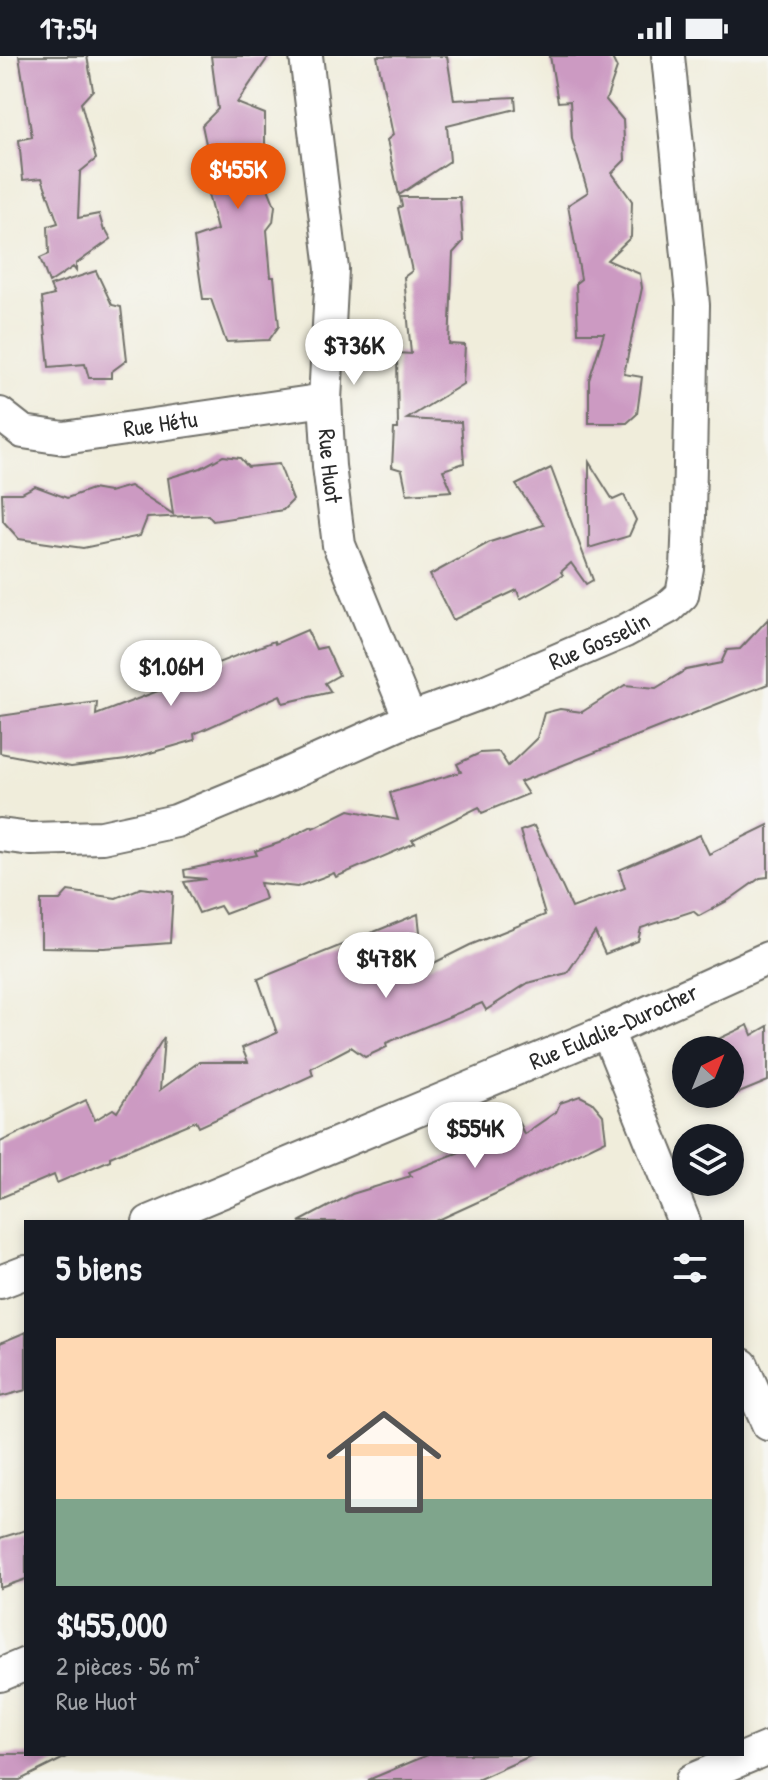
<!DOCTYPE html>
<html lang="fr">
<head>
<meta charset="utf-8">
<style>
  body { margin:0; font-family:"Patrick Hand",sans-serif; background:#20242c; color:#f1f3f6; height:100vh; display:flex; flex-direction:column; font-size:30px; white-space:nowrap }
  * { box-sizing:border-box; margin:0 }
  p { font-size:26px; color:#9ea1a6 }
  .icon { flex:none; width:44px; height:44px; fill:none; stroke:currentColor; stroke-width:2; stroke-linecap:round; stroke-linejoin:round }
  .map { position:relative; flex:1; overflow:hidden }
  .drawer { position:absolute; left:24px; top:1164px; width:720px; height:536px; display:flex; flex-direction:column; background:#171b24; border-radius:0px; box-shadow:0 4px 12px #0003 }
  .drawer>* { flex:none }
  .needle { width:52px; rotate:43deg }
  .fabs { position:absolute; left:672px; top:980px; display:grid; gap:16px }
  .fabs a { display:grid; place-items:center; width:72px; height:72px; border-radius:50%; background:#171b24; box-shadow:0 4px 12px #0003; font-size:40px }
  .price { position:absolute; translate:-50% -68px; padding:0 18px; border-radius:28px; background:#fff; color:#222; font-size:26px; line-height:52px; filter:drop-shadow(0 2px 4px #0008) }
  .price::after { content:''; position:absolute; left:50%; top:48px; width:24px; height:18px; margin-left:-12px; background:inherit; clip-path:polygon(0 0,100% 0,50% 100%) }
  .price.on { background:#ea580c; color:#fff }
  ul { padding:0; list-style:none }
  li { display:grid; align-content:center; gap:16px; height:424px; padding:0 32px }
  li+li { border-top:2px solid #363941 }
  li span { display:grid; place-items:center; height:248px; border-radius:0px; color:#555 }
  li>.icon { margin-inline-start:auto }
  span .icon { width:144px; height:144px; fill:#fffc; stroke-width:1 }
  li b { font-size:34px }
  h2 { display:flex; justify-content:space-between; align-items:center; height:96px; padding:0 32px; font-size:34px }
  .status { display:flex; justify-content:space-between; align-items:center; height:56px; padding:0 40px; background:#171b24; direction:ltr }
  .status svg { height:22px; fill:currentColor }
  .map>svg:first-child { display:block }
</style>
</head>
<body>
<div class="status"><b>17:54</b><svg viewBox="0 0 49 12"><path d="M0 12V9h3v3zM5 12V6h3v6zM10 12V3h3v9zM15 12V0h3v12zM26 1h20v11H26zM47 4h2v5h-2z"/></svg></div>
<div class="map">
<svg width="768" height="1724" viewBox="0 0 768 1724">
  <rect width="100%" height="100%" fill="#f6f6f2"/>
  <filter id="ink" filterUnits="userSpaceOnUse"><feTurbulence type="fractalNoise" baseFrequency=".0125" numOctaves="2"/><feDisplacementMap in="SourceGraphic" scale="16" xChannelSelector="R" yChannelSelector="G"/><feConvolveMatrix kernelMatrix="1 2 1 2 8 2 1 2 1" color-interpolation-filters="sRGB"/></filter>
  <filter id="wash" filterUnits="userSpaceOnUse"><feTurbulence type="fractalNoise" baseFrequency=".006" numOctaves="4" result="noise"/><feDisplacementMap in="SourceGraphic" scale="32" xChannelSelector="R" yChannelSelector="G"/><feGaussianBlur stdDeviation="1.8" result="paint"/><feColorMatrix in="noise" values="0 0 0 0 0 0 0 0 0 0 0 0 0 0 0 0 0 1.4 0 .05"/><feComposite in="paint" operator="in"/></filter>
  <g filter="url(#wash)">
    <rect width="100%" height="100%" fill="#f0eddb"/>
    <g id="blocks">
      <g fill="#cc9ac2">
        <path d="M 19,0 L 87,0 L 93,34 L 81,47 L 96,103 L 80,116 L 78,162 L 99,158 L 104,175 L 106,174 L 111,183 L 76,208 L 76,215 L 73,211 L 49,227 L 40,202 L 49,198 L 48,170 L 58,167 L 42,122 L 23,124 L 19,84 L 32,81 Z"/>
        <path d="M 211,0 L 269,0 L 237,47 L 265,58 L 265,93 L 236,124 L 267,130 L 275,150 L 273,166 L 267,174 L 271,221 L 274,221 L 279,270 L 269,284 L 226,286 L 211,243 L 203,243 L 194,182 L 217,174 L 205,126 L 214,125 L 202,69 L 218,53 Z"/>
        <path d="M 377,0 L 447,0 L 454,44 L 515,41 L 516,53 L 447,70 L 450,105 L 399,139 L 387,84 L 393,79 Z"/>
        <path d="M 550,0 L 611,0 L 617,12 L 606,44 L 623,64 L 625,104 L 612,117 L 632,145 L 631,181 L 607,204 L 640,218 L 642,232 L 624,318 L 642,321 L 637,358 L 627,367 L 589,367 L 589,324 L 604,277 L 578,277 L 576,227 L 581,223 L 568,149 L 588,136 L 572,83 L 570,45 L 558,46 Z"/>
        <path d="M 400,141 L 460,141 L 463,186 L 453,197 L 449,288 L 465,289 L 463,328 L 407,363 L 461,366 L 464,407 L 443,414 L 452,435 L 407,438 L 402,414 L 392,411 L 394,373 L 398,373 L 397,297 L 411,298 L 404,221 L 412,215 L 398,152 L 402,150 Z"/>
        <path d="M 96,215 L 112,249 L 121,251 L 127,304 L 111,316 L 111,322 L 89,322 L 85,308 L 49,311 L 42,242 L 54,239 L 50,230 Z"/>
        <path d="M 223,400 L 240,402 L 248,411 L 279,408 L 293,444 L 283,454 L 213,465 L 208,459 L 147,462 L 140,480 L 83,492 L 19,483 L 3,465 L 2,437 L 22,437 L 35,430 L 67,442 L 92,433 L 109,436 L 130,430 L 173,458 L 168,422 L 201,412 Z"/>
        <path d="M 589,406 L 613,444 L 624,439 L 636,464 L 629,480 L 589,492 Z"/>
        <path d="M 551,412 L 593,524 L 586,528 L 571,507 L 561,516 L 563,519 L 520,543 L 517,534 L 453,564 L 430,519 L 490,486 L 544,469 L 516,429 Z"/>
        <path d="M 768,563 L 768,628 L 520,726 L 528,738 L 482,757 L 479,751 L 412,784 L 415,787 L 336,821 L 334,817 L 297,831 L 260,827 L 265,843 L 225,858 L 220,850 L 199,857 L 184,826 L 206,823 L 185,821 L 184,814 L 257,799 L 255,795 L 279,787 L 312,770 L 313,772 L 349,754 L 398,764 L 390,737 L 461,716 L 457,708 L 480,697 L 499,696 L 508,710 L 537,682 L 544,657 L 560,653 L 582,656 L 625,629 L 656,632 L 686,614 L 721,607 L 727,594 L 740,593 Z"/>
        <path d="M 307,574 L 316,593 L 326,591 L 339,619 L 325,627 L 331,636 L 283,647 L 280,639 L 194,678 L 195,684 L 126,704 L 71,711 L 0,697 L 0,660 L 97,646 L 96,659 L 189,623 L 187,619 L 274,585 L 275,588 Z"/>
        <path d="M 768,769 L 768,821 L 760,822 L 729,844 L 699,860 L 693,855 L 641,872 L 638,885 L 605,898 L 595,876 L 567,917 L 528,927 L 486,954 L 482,947 L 386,987 L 387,991 L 365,1001 L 351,991 L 311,1012 L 313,1019 L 199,1071 L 196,1065 L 110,1101 L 110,1104 L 57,1127 L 54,1119 L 0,1142 L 0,1086 L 86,1044 L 95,1064 L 113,1053 L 117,1056 L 164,981 L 160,1034 L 199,1006 L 248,1006 L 242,992 L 277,977 L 258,923 L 418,858 L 424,912 L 470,889 L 545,859 L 520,775 L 534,770 L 572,852 L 625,832 L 619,814 L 700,779 L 709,798 Z"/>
        <path d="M 141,832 L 173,836 L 170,887 L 104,892 L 41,891 L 41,844 L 60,844 L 68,835 L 116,842 Z"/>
        <path d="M 748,969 L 752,979 L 768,970 L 768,1025 L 710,1049 L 704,1038 L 730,1038 L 730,994 L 695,994 Z"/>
        <path d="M 580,1040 L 592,1046 L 603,1059 L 606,1084 L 495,1138 L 434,1166 L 299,1166 L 352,1138 L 411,1120 L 409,1116 L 477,1089 L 518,1065 L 524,1078 L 556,1056 L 560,1047 Z"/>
        <path d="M 26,1276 L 26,1334 L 0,1341 L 0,1287 Z"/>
        <path d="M 26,1474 L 26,1523 L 0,1532 L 0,1482 Z"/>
        <path d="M 0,1698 L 72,1698 L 20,1724 L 0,1724 Z"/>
        <path d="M 430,1698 L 535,1698 L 477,1724 L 368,1724 Z"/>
      </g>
    </g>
  </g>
  <g filter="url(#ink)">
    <use href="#blocks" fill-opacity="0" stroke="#706f69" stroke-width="2"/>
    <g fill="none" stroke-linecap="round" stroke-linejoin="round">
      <defs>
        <g id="minor">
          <path id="s1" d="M 306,0 L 332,213 L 325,344 L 329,410 L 339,489 L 410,663"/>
          <path id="s2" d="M 0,358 L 23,376 L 64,382 L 325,344"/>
          <path id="s3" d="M 0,779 L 31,783 L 102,781 L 176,765 L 270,726 L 410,663 L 486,635 L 625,575 L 669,551 L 682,539 L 687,512 L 689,461 L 693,249 L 668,0"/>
          <path d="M 607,975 L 684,1166"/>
          <path id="s4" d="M 149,1166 L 607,975 L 768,902"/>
          <path d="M 0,1226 L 26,1216"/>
          <path d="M 742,1309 L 768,1368"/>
          <path d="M 0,1619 L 26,1608"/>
          <path d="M 692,1724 L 768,1692"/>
        </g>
      </defs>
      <use href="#minor" stroke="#706f69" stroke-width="36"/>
      <use href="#minor" stroke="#fff" stroke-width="32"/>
    </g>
  </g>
  <g text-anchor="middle" stroke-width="6" stroke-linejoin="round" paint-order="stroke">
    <g font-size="24" fill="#2b2b2b" stroke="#f6f6f2">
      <text dy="8" stroke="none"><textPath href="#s2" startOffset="168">Rue Hétu</textPath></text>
      <text dy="8" stroke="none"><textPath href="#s1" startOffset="412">Rue Huot</textPath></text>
      <text dy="8" stroke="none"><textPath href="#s3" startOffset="638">Rue Gosselin</textPath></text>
      <text dy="8" stroke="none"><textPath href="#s4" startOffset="504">Rue Eulalie-Durocher</textPath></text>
    </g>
  </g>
</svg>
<div class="fabs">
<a><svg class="needle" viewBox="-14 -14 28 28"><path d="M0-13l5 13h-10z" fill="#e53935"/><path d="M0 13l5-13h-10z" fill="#9ea1a6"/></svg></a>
<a><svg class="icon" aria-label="layers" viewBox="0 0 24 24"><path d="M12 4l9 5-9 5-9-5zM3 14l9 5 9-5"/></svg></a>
</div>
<b class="price on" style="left:238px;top:155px">$455K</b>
<b class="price" style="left:354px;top:331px">$736K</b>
<b class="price" style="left:171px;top:652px">$1.06M</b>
<b class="price" style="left:386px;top:944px">$478K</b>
<b class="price" style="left:475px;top:1114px">$554K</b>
<section class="drawer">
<h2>5 biens<svg class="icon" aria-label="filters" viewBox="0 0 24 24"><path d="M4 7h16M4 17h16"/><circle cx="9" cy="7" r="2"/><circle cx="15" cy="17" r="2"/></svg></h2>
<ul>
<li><span style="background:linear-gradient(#ffd9b3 65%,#7fa58c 0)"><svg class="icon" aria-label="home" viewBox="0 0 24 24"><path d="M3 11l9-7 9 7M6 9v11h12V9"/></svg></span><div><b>$455,000</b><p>2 pièces · 56 m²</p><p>Rue Huot</p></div></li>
</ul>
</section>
</div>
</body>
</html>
